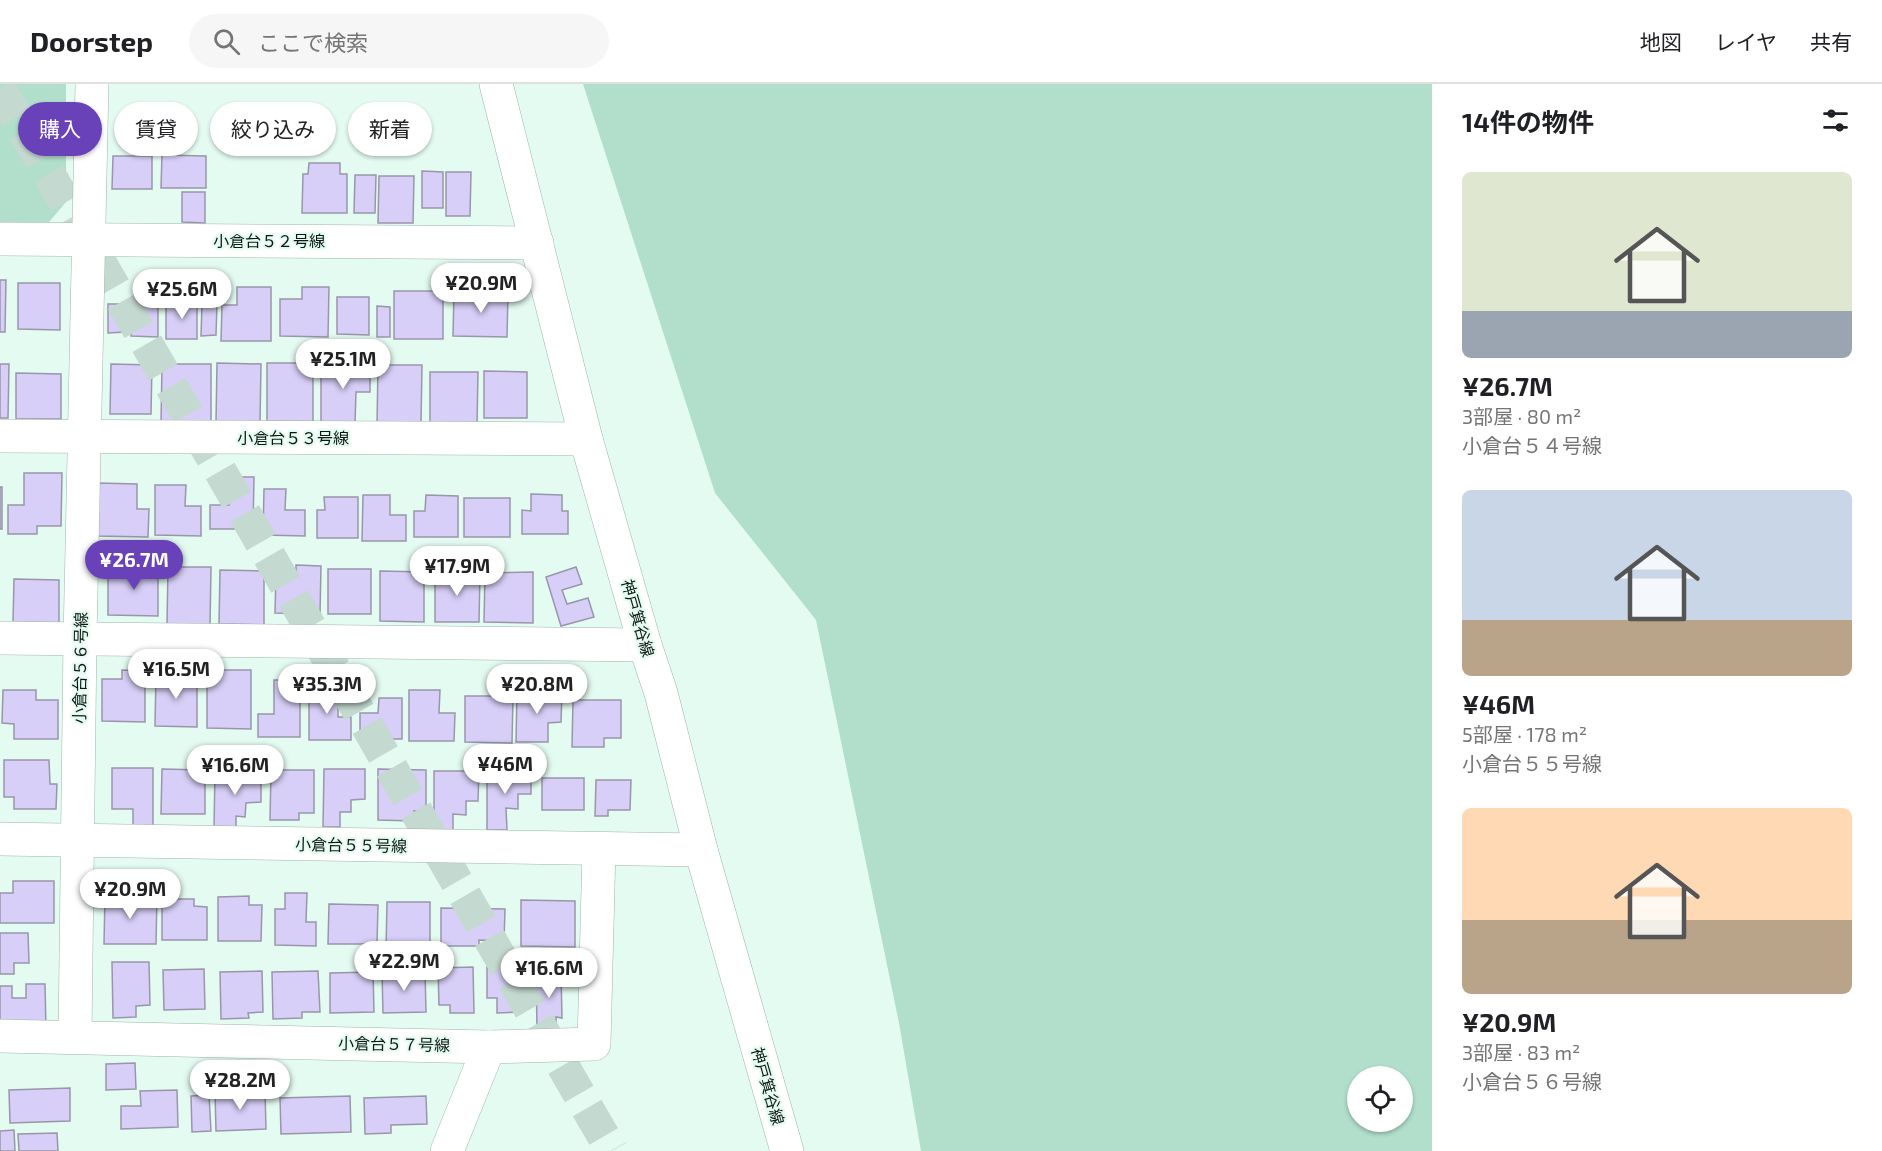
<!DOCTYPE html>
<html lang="ja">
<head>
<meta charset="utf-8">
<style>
  body { margin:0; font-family:"Exo 2","Noto Sans JP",sans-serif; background:#f6f6f6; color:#202124; height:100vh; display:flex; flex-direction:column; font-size:22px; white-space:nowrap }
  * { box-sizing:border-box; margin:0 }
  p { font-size:20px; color:#757577 }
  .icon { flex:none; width:33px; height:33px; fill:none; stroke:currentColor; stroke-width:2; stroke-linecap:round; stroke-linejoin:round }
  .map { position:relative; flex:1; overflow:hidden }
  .sheet { display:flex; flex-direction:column; background:#fff; width:450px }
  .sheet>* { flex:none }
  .guide { position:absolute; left:18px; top:18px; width:570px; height:54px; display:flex; gap:12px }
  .buttons { position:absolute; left:1347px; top:982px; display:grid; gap:12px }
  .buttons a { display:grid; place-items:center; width:66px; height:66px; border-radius:50%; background:#fff; box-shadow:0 2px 4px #0004; font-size:30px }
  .price { position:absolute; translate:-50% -51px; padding:0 14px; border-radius:21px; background:#fff; color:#222; font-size:20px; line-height:39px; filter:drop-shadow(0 2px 3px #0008) }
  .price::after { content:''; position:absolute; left:50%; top:36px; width:18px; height:14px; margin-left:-9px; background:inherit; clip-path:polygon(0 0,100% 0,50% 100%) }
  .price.selected { background:#6942ba; color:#fff }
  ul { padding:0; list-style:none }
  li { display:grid; align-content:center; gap:12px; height:318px; padding:0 30px }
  li span { display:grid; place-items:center; height:186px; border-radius:9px; color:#555 }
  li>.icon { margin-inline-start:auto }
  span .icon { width:108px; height:108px; fill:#fffc; stroke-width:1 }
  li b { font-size:26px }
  h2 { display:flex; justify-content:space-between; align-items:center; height:72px; padding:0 30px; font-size:26px }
  .chip { padding:0 21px; border-radius:27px; background:#fff; box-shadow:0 2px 4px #0004; font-size:21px; line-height:54px }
  .chip.selected { background:#6942ba; color:#fff }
  header { display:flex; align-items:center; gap:36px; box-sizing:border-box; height:84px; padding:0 30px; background:#fff; border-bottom:2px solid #e0e0e0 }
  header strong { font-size:28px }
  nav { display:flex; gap:33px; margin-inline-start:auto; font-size:21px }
  .search { width:420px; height:54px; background:#f6f6f6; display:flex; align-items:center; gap:15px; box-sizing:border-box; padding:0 21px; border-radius:33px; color:#757577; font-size:22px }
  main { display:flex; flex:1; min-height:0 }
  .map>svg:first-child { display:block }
</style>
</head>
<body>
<header>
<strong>Doorstep</strong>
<div class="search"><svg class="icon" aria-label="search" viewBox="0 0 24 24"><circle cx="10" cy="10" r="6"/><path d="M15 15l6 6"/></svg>ここで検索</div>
<nav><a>地図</a><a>レイヤ</a><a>共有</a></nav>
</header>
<main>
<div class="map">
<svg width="1432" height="1067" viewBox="0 0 1432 1067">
  <rect width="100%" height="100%" fill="#e4fbf1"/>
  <g fill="#b1dfcc" fill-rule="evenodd">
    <path d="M 0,0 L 66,0 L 66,118 L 49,138 L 0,138 Z"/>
    <path d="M 583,0 L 1432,0 L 1432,1067 L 921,1067 L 899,939 L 816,536 L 715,409 ZM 1358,993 L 1402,993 L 1402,1038 L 1358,1038 Z"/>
  </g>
  <g fill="#d7cff7" stroke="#9996a9" stroke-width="1.5">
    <path d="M 162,71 L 206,72 L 206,104 L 161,104 Z"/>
    <path d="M 113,72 L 152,72 L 152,105 L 112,105 Z"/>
    <path d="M 309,79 L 340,79 L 340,90 L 347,90 L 347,129 L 302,129 L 303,90 L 308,90 Z"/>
    <path d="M 422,87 L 443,88 L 443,124 L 422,124 Z"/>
    <path d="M 446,88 L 471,88 L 470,132 L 446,132 Z"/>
    <path d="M 355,91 L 376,91 L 375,129 L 354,129 Z"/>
    <path d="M 379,92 L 414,92 L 413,139 L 378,139 Z"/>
    <path d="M 182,108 L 205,108 L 205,139 L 182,138 Z"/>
    <path d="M 0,196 L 6,196 L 5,248 L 0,248 Z"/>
    <path d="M 18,199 L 60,199 L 60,246 L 18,245 Z"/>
    <path d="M 237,203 L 271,203 L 271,257 L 221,257 L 222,221 L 237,221 Z"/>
    <path d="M 302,203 L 329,203 L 328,253 L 280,252 L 280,215 L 302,215 Z"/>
    <rect x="394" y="207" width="49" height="48"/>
    <path d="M 454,208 L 508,208 L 507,253 L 453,252 Z"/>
    <path d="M 337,213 L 369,213 L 369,251 L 337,250 Z"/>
    <rect x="166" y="217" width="31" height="38"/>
    <path d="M 217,219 L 216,251 L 201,252 L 202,220 Z"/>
    <path d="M 108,220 L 126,220 L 126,248 L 108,249 Z"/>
    <path d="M 131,221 L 158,221 L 158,253 L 131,252 Z"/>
    <path d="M 377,222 L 390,223 L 390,253 L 377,253 Z"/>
    <path d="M 321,278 L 370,278 L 370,308 L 356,308 L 355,339 L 321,338 Z"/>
    <path d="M 217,279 L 261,280 L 260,338 L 216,338 Z"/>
    <path d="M 267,279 L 313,279 L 313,338 L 267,337 Z"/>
    <path d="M 0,280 L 9,280 L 8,334 L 0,334 Z"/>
    <path d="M 111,280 L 152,281 L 151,330 L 110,330 Z"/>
    <path d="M 162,280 L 211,280 L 211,342 L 161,341 Z"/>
    <path d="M 378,281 L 422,281 L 421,340 L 377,340 Z"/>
    <path d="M 484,287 L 527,288 L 527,334 L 484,334 Z"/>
    <path d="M 430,288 L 478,288 L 477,340 L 430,339 Z"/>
    <path d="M 16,289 L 61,290 L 61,335 L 16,335 Z"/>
    <path d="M 24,389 L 62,389 L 61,442 L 37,442 L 37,450 L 8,450 L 8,421 L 24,421 Z"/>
    <path d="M 230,393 L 254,393 L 253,445 L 210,445 L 210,421 L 229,421 Z"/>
    <path d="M 98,399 L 137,400 L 137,425 L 149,425 L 148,453 L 97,452 Z"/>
    <path d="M 155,401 L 186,401 L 185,422 L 201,422 L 201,452 L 155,451 Z"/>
    <rect x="0" y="403" width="2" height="42"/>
    <path d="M 264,405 L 286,405 L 285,426 L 305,426 L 305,452 L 263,451 Z"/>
    <path d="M 531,410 L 562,411 L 562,427 L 568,427 L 568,450 L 522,450 L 522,426 L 531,427 Z"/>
    <path d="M 363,411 L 390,411 L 390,431 L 406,431 L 406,457 L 362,457 Z"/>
    <path d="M 426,411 L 458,412 L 458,453 L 414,453 L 414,427 L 425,427 Z"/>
    <path d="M 324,413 L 358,413 L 358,454 L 317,454 L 317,426 L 325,426 Z"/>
    <rect x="464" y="414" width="46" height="39"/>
    <path d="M 125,480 L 158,480 L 158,532 L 108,531 L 108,491 L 125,492 Z"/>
    <path d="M 296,481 L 321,482 L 320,530 L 275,529 L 276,489 L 296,489 Z"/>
    <path d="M 168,483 L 211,483 L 210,541 L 167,540 Z"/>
    <path d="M 576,483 L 582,500 L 562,506 L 567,520 L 588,514 L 594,533 L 561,542 L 546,493 Z"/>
    <rect x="328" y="485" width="43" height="45"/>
    <path d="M 220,486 L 264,487 L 264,541 L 219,540 Z"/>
    <path d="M 380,487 L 424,488 L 424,538 L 380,537 Z"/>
    <path d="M 435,488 L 480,488 L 479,538 L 435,538 Z"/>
    <path d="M 533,488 L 533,539 L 484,538 L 485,489 Z"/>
    <path d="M 14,495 L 59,496 L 59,539 L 13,538 Z"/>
    <path d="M 122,586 L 145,587 L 145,638 L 102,637 L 102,595 L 122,595 Z"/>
    <path d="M 207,586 L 251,586 L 251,645 L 207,644 Z"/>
    <path d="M 156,589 L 197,589 L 197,643 L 155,642 Z"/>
    <path d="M 274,596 L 300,596 L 300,653 L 258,653 L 258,630 L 274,630 Z"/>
    <path d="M 309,600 L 338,600 L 338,633 L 351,633 L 351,656 L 309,656 Z"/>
    <path d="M 3,606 L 36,606 L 36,616 L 58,616 L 58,655 L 14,655 L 14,640 L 2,639 Z"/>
    <path d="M 409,606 L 440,606 L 439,629 L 455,629 L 454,657 L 409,657 Z"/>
    <path d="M 517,608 L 562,608 L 561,638 L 548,639 L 548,658 L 516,658 Z"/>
    <path d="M 465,612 L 513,612 L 512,659 L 465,658 Z"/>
    <path d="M 379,614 L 402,614 L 402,655 L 360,655 L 360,629 L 378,629 Z"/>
    <path d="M 573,616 L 621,616 L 621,654 L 604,654 L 604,663 L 572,663 Z"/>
    <path d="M 4,676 L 49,676 L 50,700 L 57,700 L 56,725 L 14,725 L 14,713 L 4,713 Z"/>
    <path d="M 112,684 L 153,684 L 153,745 L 133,744 L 133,725 L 112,725 Z"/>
    <path d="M 162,685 L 205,686 L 205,730 L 161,730 Z"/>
    <path d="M 324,685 L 365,685 L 365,715 L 351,716 L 351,728 L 340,728 L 340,743 L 323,743 Z"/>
    <path d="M 378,685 L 426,686 L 426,727 L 414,727 L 414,737 L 378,736 Z"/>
    <path d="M 271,686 L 314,686 L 314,729 L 299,729 L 299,736 L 270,736 Z"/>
    <path d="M 487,686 L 531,686 L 531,710 L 518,710 L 518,725 L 506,724 L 507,746 L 487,746 Z"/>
    <path d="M 434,687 L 479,687 L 478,717 L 466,717 L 466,731 L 453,730 L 453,747 L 434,747 Z"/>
    <path d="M 215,688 L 261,688 L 261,718 L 246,719 L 245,733 L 236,732 L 236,744 L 214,744 Z"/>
    <rect x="542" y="694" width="42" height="32"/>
    <path d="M 596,696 L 631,696 L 630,726 L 608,726 L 608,732 L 595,732 Z"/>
    <path d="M 13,797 L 54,797 L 54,839 L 0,839 L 0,809 L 13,809 Z"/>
    <path d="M 285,809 L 307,809 L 306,838 L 316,838 L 316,862 L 275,861 L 275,825 L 285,825 Z"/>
    <path d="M 105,811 L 157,811 L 156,860 L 104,860 Z"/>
    <path d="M 249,812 L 249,821 L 262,821 L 261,857 L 218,857 L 218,813 Z"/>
    <path d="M 162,815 L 194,815 L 194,822 L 207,823 L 207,856 L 162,856 Z"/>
    <path d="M 521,816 L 575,817 L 575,863 L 521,862 Z"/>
    <path d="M 387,818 L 430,818 L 430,865 L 386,865 Z"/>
    <path d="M 329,820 L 378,821 L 377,860 L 328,860 Z"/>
    <path d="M 441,824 L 505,825 L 504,857 L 479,856 L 479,862 L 441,862 Z"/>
    <path d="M 0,849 L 28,849 L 29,879 L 14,879 L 14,890 L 0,890 Z"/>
    <path d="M 112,878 L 149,878 L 150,921 L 136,922 L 136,933 L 113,934 Z"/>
    <path d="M 473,883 L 474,929 L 450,929 L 450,921 L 439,921 L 438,884 Z"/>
    <path d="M 487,883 L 521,883 L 522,928 L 497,929 L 497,914 L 487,914 Z"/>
    <path d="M 204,885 L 205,925 L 164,926 L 163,886 Z"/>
    <path d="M 262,887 L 263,928 L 248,929 L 249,934 L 221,935 L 220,888 Z"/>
    <path d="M 318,887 L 320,928 L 302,928 L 302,934 L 273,935 L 272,888 Z"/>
    <path d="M 425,887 L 426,928 L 383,929 L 382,888 Z"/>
    <path d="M 373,888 L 374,928 L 330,929 L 330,889 Z"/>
    <path d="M 536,888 L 561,888 L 562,934 L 556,933 L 556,944 L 537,944 Z"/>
    <path d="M 26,900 L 45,900 L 46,947 L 0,947 L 0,902 L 12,902 L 12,914 L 26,914 Z"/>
    <path d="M 135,979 L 136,1005 L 106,1006 L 106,980 Z"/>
    <path d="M 70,1004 L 70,1037 L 10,1039 L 9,1006 Z"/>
    <path d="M 177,1006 L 178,1043 L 121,1045 L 121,1022 L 141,1022 L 140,1007 Z"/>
    <path d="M 265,1007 L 266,1045 L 216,1047 L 215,1008 Z"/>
    <path d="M 209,1011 L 211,1047 L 192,1048 L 191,1012 Z"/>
    <path d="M 350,1012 L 351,1048 L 281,1050 L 280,1014 Z"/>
    <path d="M 426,1012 L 427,1040 L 391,1041 L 391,1049 L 365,1050 L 364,1014 Z"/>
    <path d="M 14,1046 L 15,1067 L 0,1067 L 0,1047 Z"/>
    <path d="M 57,1049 L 58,1067 L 19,1067 L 18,1050 Z"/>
  </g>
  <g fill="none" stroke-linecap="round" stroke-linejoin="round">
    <path stroke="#c4d9d0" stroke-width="33" stroke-dasharray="33 16" stroke-linecap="butt" d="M 0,5 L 612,1067"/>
    <defs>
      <g id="minor">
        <path d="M 496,0 L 586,355 L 645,561 L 661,609 L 701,766 L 787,1067"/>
        <path d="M 0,155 L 537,159"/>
        <path d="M 0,352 L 586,355"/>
        <path d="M 0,554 L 645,561"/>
        <path d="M 0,755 L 701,766"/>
        <path d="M 0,952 L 489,963 L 594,960 L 599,765"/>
        <path d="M 75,952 L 80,555 L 92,0"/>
        <path d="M 447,1067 L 489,963"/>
      </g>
    </defs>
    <use href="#minor" stroke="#9fb5ac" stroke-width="34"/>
    <use href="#minor" stroke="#fff" stroke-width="33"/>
  </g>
  <g text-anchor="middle" stroke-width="4.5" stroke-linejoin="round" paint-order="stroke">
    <g font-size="16" fill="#0f1714" stroke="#e4fbf1">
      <text x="269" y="163">小倉台５２号線</text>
      <text x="293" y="360">小倉台５３号線</text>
      <text transform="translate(638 534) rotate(74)" y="6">神戸箕谷線</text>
      <text transform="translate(80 584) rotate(-89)" y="6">小倉台５６号線</text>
      <text transform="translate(351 761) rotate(1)" y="6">小倉台５５号線</text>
      <text transform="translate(394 960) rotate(1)" y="6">小倉台５７号線</text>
      <text transform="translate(768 1002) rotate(74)" y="6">神戸箕谷線</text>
    </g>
  </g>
</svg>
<div class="buttons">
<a><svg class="icon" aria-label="locate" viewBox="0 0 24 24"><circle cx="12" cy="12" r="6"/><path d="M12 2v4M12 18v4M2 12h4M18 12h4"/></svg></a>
</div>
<b class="price" style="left:481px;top:230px">¥20.9M</b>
<b class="price" style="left:182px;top:236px">¥25.6M</b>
<b class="price" style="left:343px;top:306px">¥25.1M</b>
<b class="price selected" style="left:134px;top:507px">¥26.7M</b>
<b class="price" style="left:457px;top:513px">¥17.9M</b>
<b class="price" style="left:176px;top:616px">¥16.5M</b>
<b class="price" style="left:327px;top:631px">¥35.3M</b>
<b class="price" style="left:537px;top:631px">¥20.8M</b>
<b class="price" style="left:505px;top:711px">¥46M</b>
<b class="price" style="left:235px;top:712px">¥16.6M</b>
<b class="price" style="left:130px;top:836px">¥20.9M</b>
<b class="price" style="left:404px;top:908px">¥22.9M</b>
<b class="price" style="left:549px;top:915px">¥16.6M</b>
<b class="price" style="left:240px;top:1027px">¥28.2M</b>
<div class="guide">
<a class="chip selected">購入</a>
<a class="chip">賃貸</a>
<a class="chip">絞り込み</a>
<a class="chip">新着</a>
</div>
</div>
<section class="sheet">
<h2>14件の物件<svg class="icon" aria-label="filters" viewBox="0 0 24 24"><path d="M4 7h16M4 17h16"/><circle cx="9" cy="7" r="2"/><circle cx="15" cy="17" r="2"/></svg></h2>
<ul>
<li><span style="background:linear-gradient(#dfe7d0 75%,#9aa5b1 0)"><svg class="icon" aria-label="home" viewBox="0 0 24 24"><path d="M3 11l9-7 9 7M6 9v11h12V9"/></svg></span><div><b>¥26.7M</b><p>3部屋 · 80 m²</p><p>小倉台５４号線</p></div></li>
<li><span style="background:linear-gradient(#c9d6e8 70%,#b9a48a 0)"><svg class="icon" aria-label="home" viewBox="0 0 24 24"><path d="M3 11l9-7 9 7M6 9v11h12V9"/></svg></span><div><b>¥46M</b><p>5部屋 · 178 m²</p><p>小倉台５５号線</p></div></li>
<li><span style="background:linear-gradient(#ffd9b3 60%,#b9a48a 0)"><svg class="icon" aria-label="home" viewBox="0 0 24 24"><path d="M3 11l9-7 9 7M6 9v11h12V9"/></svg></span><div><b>¥20.9M</b><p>3部屋 · 83 m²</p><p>小倉台５６号線</p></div></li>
</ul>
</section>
</main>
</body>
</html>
